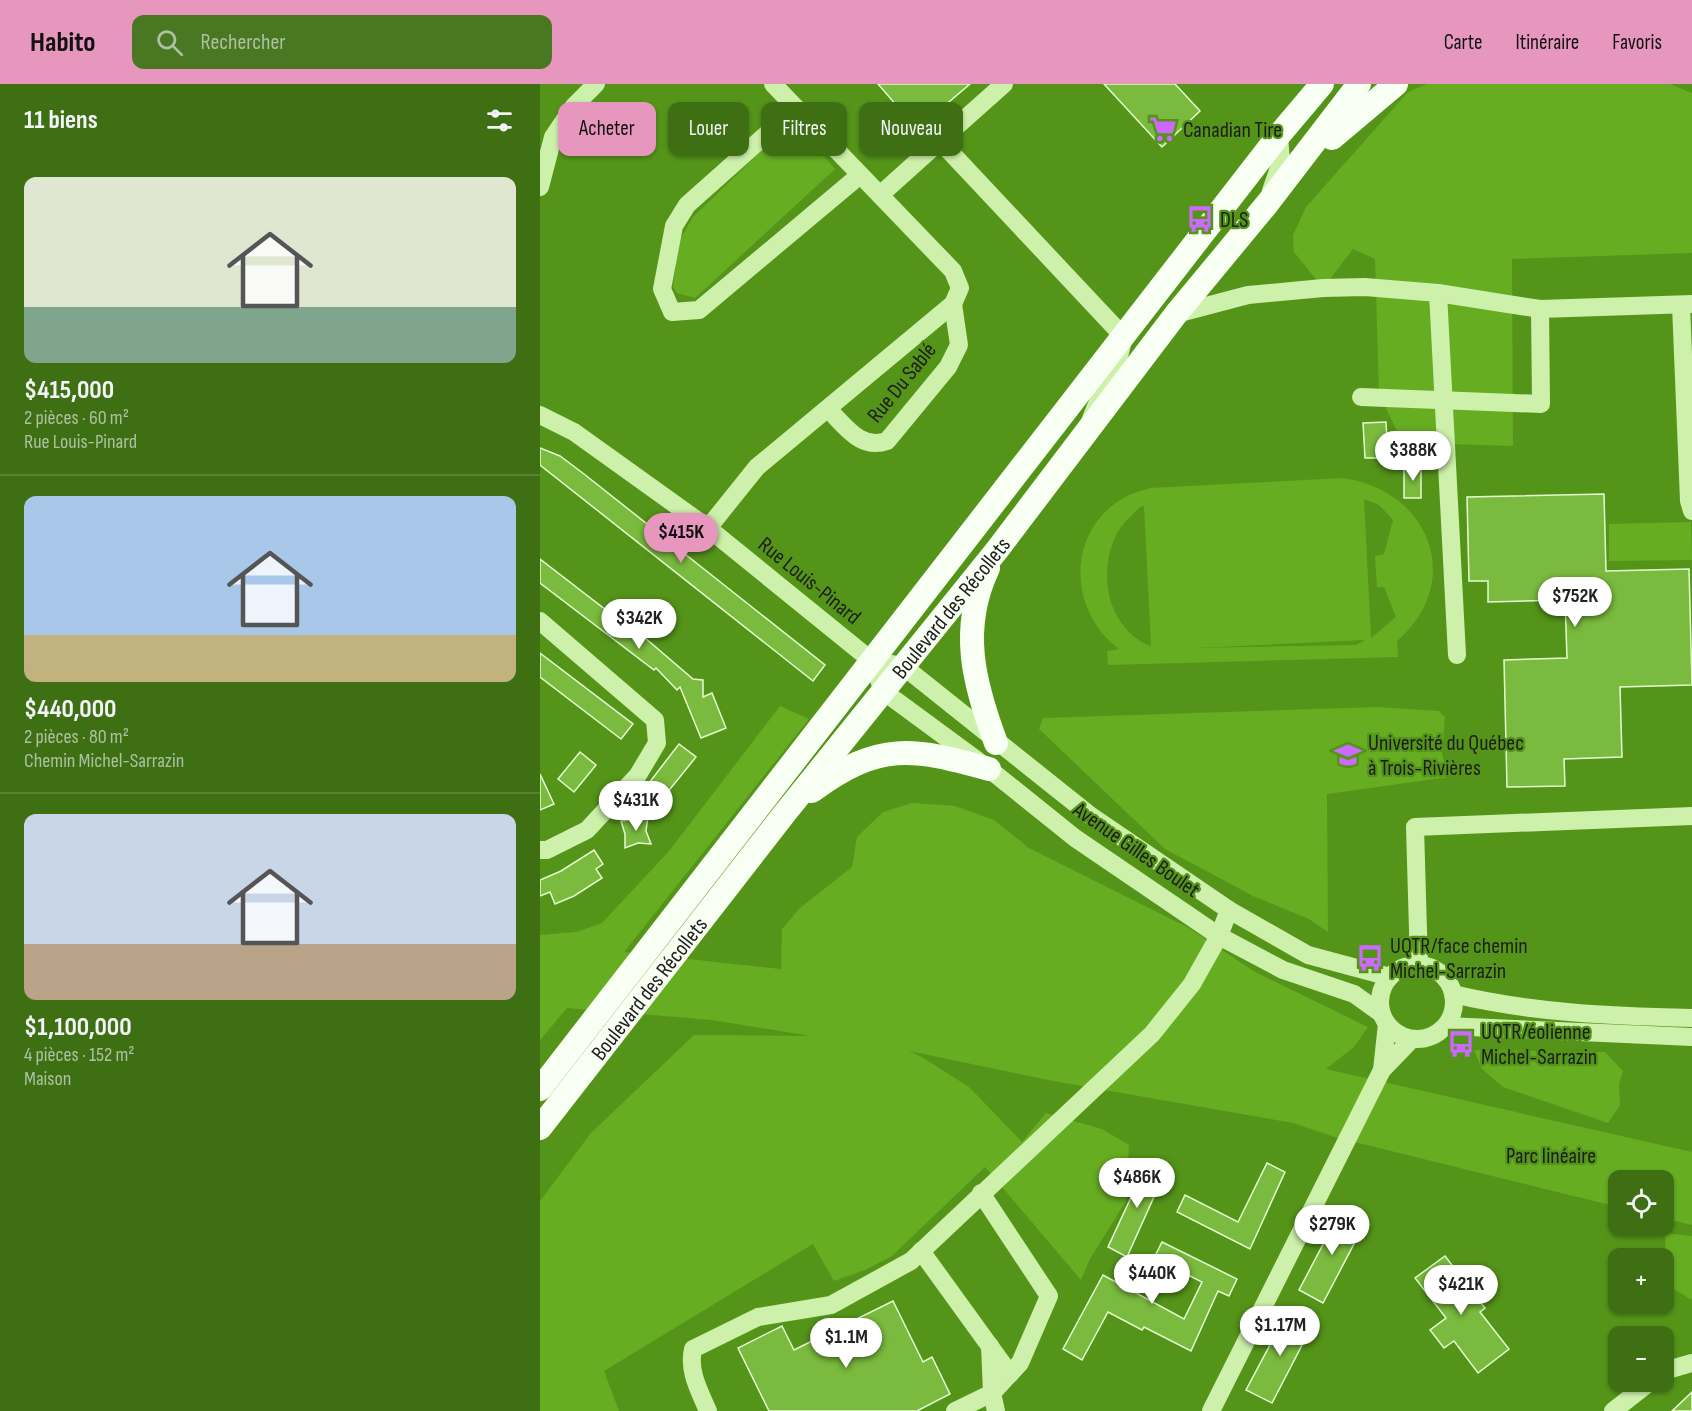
<!DOCTYPE html>
<html lang="fr">
<head>
<meta charset="utf-8">
<style>
  body { margin:0; font-family:"Sofia Sans Condensed",sans-serif; background:#4a7721; color:#f1f3f6; height:100vh; display:flex; flex-direction:column; font-size:22px; white-space:nowrap }
  * { box-sizing:border-box; margin:0 }
  p { font-size:20px; color:#adc1a0 }
  .icon { flex:none; width:33px; height:33px; fill:none; stroke:currentColor; stroke-width:2; stroke-linecap:round; stroke-linejoin:round }
  .map { position:relative; flex:1; overflow:hidden }
  .sheet { display:flex; flex-direction:column; background:#3f6f13; width:540px }
  .sheet>* { flex:none }
  .banner { position:absolute; left:18px; top:18px; width:570px; height:54px; display:flex; gap:12px }
  .controls { position:absolute; left:1068px; top:1086px; display:grid; gap:12px }
  .controls a { display:grid; place-items:center; width:66px; height:66px; border-radius:12px; background:#3f6f13; box-shadow:0 2px 4px #0004; font-size:30px }
  .price { position:absolute; translate:-50% -51px; padding:0 14px; border-radius:21px; background:#fff; color:#222; font-size:20px; line-height:39px; filter:drop-shadow(0 2px 3px #0008) }
  .price::after { content:''; position:absolute; left:50%; top:36px; width:18px; height:14px; margin-left:-9px; background:inherit; clip-path:polygon(0 0,100% 0,50% 100%) }
  .price.active { background:#e797bd; color:#111 }
  ul { padding:0; list-style:none }
  li { display:grid; align-content:center; gap:12px; height:318px; padding:0 24px }
  li+li { border-top:2px solid #588133 }
  li span { display:grid; place-items:center; height:186px; border-radius:12px; color:#555 }
  li>.icon { margin-inline-start:auto }
  span .icon { width:108px; height:108px; fill:#fffc; stroke-width:1 }
  li b { font-size:26px }
  h2 { display:flex; justify-content:space-between; align-items:center; height:72px; padding:0 24px; font-size:26px }
  .chip { padding:0 21px; border-radius:12px; background:#3f6f13; box-shadow:0 2px 4px #0004; font-size:21px; line-height:54px }
  .chip.active { background:#e797bd; color:#111 }
  header { display:flex; align-items:center; gap:36px; box-sizing:border-box; height:84px; padding:0 30px; background:#e797bd; color:#111 }
  header strong { font-size:28px }
  nav { display:flex; gap:33px; margin-inline-start:auto; font-size:21px }
  .search { width:420px; height:54px; background:#4a7721; display:flex; align-items:center; gap:15px; box-sizing:border-box; padding:0 21px; border-radius:12px; color:#adc1a0; font-size:22px }
  main { display:flex; flex:1; min-height:0 }
  .map>svg:first-child { display:block }
</style>
</head>
<body>
<header>
<strong>Habito</strong>
<div class="search"><svg class="icon" aria-label="search" viewBox="0 0 24 24"><circle cx="10" cy="10" r="6"/><path d="M15 15l6 6"/></svg>Rechercher</div>
<nav><a>Carte</a><a>Itinéraire</a><a>Favoris</a></nav>
</header>
<main>
<section class="sheet">
<h2>11 biens<svg class="icon" aria-label="filters" viewBox="0 0 24 24"><path d="M4 7h16M4 17h16"/><circle cx="9" cy="7" r="2"/><circle cx="15" cy="17" r="2"/></svg></h2>
<ul>
<li><span style="background:linear-gradient(#dfe7d0 70%,#7fa58c 0)"><svg class="icon" aria-label="home" viewBox="0 0 24 24"><path d="M3 11l9-7 9 7M6 9v11h12V9"/></svg></span><div><b>$415,000</b><p>2 pièces · 60 m²</p><p>Rue Louis-Pinard</p></div></li>
<li><span style="background:linear-gradient(#a9c7e8 75%,#c2b280 0)"><svg class="icon" aria-label="home" viewBox="0 0 24 24"><path d="M3 11l9-7 9 7M6 9v11h12V9"/></svg></span><div><b>$440,000</b><p>2 pièces · 80 m²</p><p>Chemin Michel-Sarrazin</p></div></li>
<li><span style="background:linear-gradient(#c9d6e8 70%,#b9a48a 0)"><svg class="icon" aria-label="home" viewBox="0 0 24 24"><path d="M3 11l9-7 9 7M6 9v11h12V9"/></svg></span><div><b>$1,100,000</b><p>4 pièces · 152 m²</p><p>Maison</p></div></li>
</ul>
</section>
<div class="map">
<svg width="1152" height="1327" viewBox="0 0 1152 1327">
  <rect width="100%" height="100%" fill="#549419"/>
  <g fill="#66ad22" fill-rule="evenodd">
    <path d="M 887,0 L 1130,0 L 1152,9 L 1152,169 L 972,175 L 973,362 L 908,360 L 865,364 L 839,310 L 835,175 L 813,165 L 783,204 L 754,168 L 753,151 L 766,123 L 868,8 Z"/>
    <path d="M 253,36 L 295,85 L 155,214 L 137,209 L 133,203 L 139,157 L 153,133 Z"/>
    <path d="M 803,394 C 889,406 926,497 857,557 L 858,573 L 568,581 L 567,567 L 579,565 C 526,526 526,442 589,411 C 596,408 604,406 611,404 ZM 824,415 L 839,421 L 853,436 L 844,470 L 835,472 L 837,503 L 844,503 L 856,533 L 831,554 ZM 604,422 L 611,562 L 610,562 C 568,544 557,491 576,451 C 581,441 592,431 600,423 ZM 824,557 L 816,561 L 656,564 L 824,556 Z"/>
    <path d="M 1151,438 L 1152,476 L 1069,477 L 1069,440 Z"/>
    <path d="M 240,622 L 269,635 L 84,868 L 241,885 L 242,845 L 260,824 L 312,783 L 317,753 L 343,728 L 372,719 L 415,722 L 454,736 L 489,764 L 649,844 L 715,888 L 828,943 L 814,963 L 786,985 L 1152,1068 L 1152,1141 L 1124,1134 L 1124,1096 L 1078,1096 L 1078,1123 L 798,1054 L 753,1039 L 513,997 L 369,967 L 382,973 L 429,1003 L 482,1058 L 506,1029 L 562,1045 L 589,1061 L 586,1117 L 550,1175 L 541,1196 L 445,1083 L 352,1172 L 325,1186 L 294,1197 L 273,1160 L 64,1287 L 79,1327 L 0,1327 L 0,1117 L 51,1049 L 154,951 L 271,952 L 172,936 L 27,924 L 0,956 L 0,851 L 36,848 L 62,839 L 129,767 Z"/>
    <path d="M 836,623 L 899,627 L 905,633 L 902,670 L 909,693 L 787,710 L 788,848 L 769,835 L 713,812 L 625,765 L 499,645 L 503,634 Z"/>
    <path d="M 934,966 L 1065,968 L 1083,987 L 1079,1000 L 1080,1021 L 1068,1039 L 963,1003 L 942,985 Z"/>
    <path d="M 1125,1149 L 1152,1152 L 1152,1216 L 1127,1201 Z"/>
  </g>
  <g fill="#7aba3e" stroke="#e6fbd1" stroke-width="1.5">
    <path d="M 338,0 L 430,0 L 377,45 Z"/>
    <path d="M 564,0 L 635,0 L 660,27 L 622,63 Z"/>
    <path d="M 846,338 L 848,374 L 825,374 L 823,339 Z"/>
    <path d="M 0,364 L 20,372 L 44,390 L 285,581 L 273,597 L 0,381 Z"/>
    <rect x="864" y="383" width="17" height="31"/>
    <path d="M 1064,410 L 1066,487 L 1149,485 L 1152,601 L 1080,603 L 1082,673 L 1024,675 L 1025,702 L 967,703 L 964,576 L 1027,574 L 1025,516 L 948,518 L 948,497 L 929,497 L 927,413 Z"/>
    <path d="M 0,475 L 96,549 L 98,548 L 153,595 L 163,596 L 163,613 L 172,609 L 186,644 L 161,654 L 140,603 L 137,606 L 116,584 L 114,586 L 0,499 Z"/>
    <path d="M 0,569 L 93,640 L 81,655 L 0,593 Z"/>
    <path d="M 139,660 L 156,673 L 118,720 L 102,708 Z"/>
    <path d="M 40,668 L 56,681 L 34,708 L 18,695 Z"/>
    <path d="M 0,690 L 14,720 L 0,726 Z"/>
    <path d="M 108,733 L 106,747 L 111,760 L 98,759 L 85,764 L 85,750 L 81,737 Z"/>
    <path d="M 54,766 L 63,780 L 56,785 L 62,794 L 34,812 L 15,820 L 10,808 L 0,812 L 0,796 L 21,787 Z"/>
    <path d="M 608,1077 L 626,1086 L 587,1173 L 568,1163 Z"/>
    <path d="M 727,1079 L 745,1088 L 710,1165 L 637,1128 L 645,1111 L 698,1138 Z"/>
    <path d="M 801,1126 L 825,1139 L 783,1219 L 759,1206 Z"/>
    <path d="M 622,1158 L 697,1195 L 689,1212 L 678,1207 L 651,1267 L 604,1243 L 602,1246 L 568,1228 L 542,1276 L 523,1265 L 563,1191 L 644,1235 L 662,1198 L 614,1174 Z"/>
    <path d="M 905,1172 L 945,1224 L 940,1228 L 969,1265 L 938,1289 L 914,1257 L 904,1264 L 890,1246 L 906,1234 L 875,1194 Z"/>
    <path d="M 353,1217 L 383,1278 L 392,1273 L 410,1310 L 377,1327 L 229,1327 L 198,1264 L 242,1242 L 254,1266 Z"/>
    <path d="M 748,1227 L 773,1240 L 732,1319 L 706,1306 Z"/>
    <path d="M 1152,1308 L 1152,1327 L 1132,1327 Z"/>
  </g>
  <g fill="none" stroke-linecap="round" stroke-linejoin="round">
    <g stroke="#cdf0aa" stroke-width="18">
      <path d="M 256,24 L 147,121 L 134,142 L 122,205 L 132,228 L 159,226 L 320,91"/>
      <path d="M 400,57 L 464,0"/>
      <path d="M 0,103 L 13,53 L 34,22 L 56,0"/>
      <path d="M 731,107 L 741,78 L 739,51"/>
      <path d="M 340,111 L 400,57 L 583,252 C 581,283 559,308 550,338"/>
      <path d="M 898,209 L 917,571"/>
      <path d="M 1141,221 L 1149,417 L 1152,427"/>
      <path d="M 636,230 L 708,211 L 783,204 L 825,203 L 898,209 L 1000,225 L 1152,220"/>
      <path d="M 821,313 L 1001,320 L 1000,225"/>
      <path d="M 289,326 C 306,343 321,366 347,357 L 408,283 L 419,261 L 413,220"/>
      <path d="M 0,331 L 34,348 L 168,444 L 332,577 L 363,582 L 551,732 L 689,826 L 768,871 L 850,893"/>
      <path d="M 168,444 L 217,383 L 413,220 L 420,204 L 413,187 L 233,0"/>
      <path d="M 0,537 L 115,636 L 117,659 L 98,691 L 47,746 L 7,766 L 0,766"/>
      <path d="M 332,577 L 343,607 L 449,685 L 535,754 L 679,852 L 743,886 L 814,910 L 842,930"/>
      <path d="M 879,881 L 875,743 L 1152,732"/>
      <circle cx="877" cy="918" r="37"/>
      <path d="M 913,910 C 993,929 1071,932 1152,934"/>
      <path d="M 847,940 L 842,986 L 872,955"/>
      <path d="M 906,942 L 1152,953"/>
      <path d="M 441,1109 L 509,1212 L 480,1279 L 452,1309 L 456,1327"/>
      <path d="M 381,1167 L 470,1290"/>
      <path d="M 1124,1287 L 1152,1279"/>
      <path d="M 168,1327 C 159,1306 148,1287 153,1265 L 218,1233 L 291,1221 L 371,1177 L 612,950 L 652,900 L 679,852 L 689,826"/>
      <path d="M 415,1327 L 452,1309 L 450,1262"/>
      <path d="M 671,1327 L 842,986"/>
      <path d="M 1073,1327 L 1110,1298"/>
    </g>
    <g stroke="#f8fff3" stroke-width="24">
      <path d="M 792,54 L 856,0"/>
      <path d="M 448,484 C 419,545 434,600 456,659"/>
      <path d="M 272,707 C 339,657 373,664 449,685"/>
      <path d="M 0,1005 L 739,51 L 782,0"/>
      <path id="s1" d="M 0,1044 L 245,729 L 457,466 L 636,230 L 727,120 L 819,0"/>
    </g>
  </g>
  <defs>
    <symbol id="supermarket-bare" viewBox="-9 -9 18 18"><path d="M-6-5.5h2.5l.6 2H6L4.5 2H-2.5L-4.4-4H-6ZM-1.5 3.2a1.3 1.3 0 1 0 .1 0ZM3 3.2a1.3 1.3 0 1 0 .1 0Z" fill="#ce69ff" stroke="#549419" stroke-width="2.5" paint-order="stroke"/></symbol>
    <symbol id="bus-bare" viewBox="-9 -9 18 18"><path d="M-5-6H5V4H4V6H2V4H-2V6H-4V4H-5ZM-3.5-4V0h7V-4ZM-3.5 1.2v1.5H-2V1.2ZM2 1.2v1.5H3.5V1.2Z" fill="#ce69ff" stroke="#549419" stroke-width="2.5" paint-order="stroke"/></symbol>
    <symbol id="university-bare" viewBox="-9 -9 18 18"><path d="M0-5L7-2L0 1L-7-2ZM-4 1L0 2.5L4 1V4Q0 6-4 4Z" fill="#ce69ff" stroke="#549419" stroke-width="2.5" paint-order="stroke"/></symbol>
  </defs>
  <g fill-rule="evenodd">
    <use href="#supermarket-bare" x="604" y="26" width="38" height="38"/>
    <use href="#bus-bare" x="641" y="116" width="38" height="38"/>
    <use href="#university-bare" x="789" y="652" width="38" height="38"/>
    <use href="#bus-bare" x="811" y="855" width="38" height="38"/>
    <use href="#bus-bare" x="902" y="941" width="38" height="38"/>
  </g>
  <g text-anchor="middle" stroke-width="4.5" stroke-linejoin="round" paint-order="stroke">
    <g font-size="22" fill="#1d1d1d" stroke="#549419" text-anchor="start">
      <text x="643" y="53">Canadian Tire</text>
      <text x="680" y="143">DLS</text>
      <text x="828" y="666">Université du Québec<tspan x="828" dy="25">à Trois-Rivières</tspan></text>
      <text x="850" y="869">UQTR/face chemin<tspan x="850" dy="25">Michel-Sarrazin</tspan></text>
      <text x="941" y="955">UQTR/éolienne<tspan x="941" dy="25">Michel-Sarrazin</tspan></text>
    </g>
    <g font-size="22" fill="#1d1d1d" stroke="#549419">
      <text transform="translate(361 298) rotate(-51)" y="8">Rue Du Sablé</text>
      <text transform="translate(270 496) rotate(39)" y="8">Rue Louis-Pinard</text>
      <text dy="8" stroke="none"><textPath href="#s1" startOffset="663">Boulevard des Récollets</textPath></text>
      <text transform="translate(597 765) rotate(35)" y="8">Avenue Gilles Boulet</text>
      <text dy="8" stroke="none"><textPath href="#s1" startOffset="177">Boulevard des Récollets</textPath></text>
    </g>
    <g font-size="22" fill="#1c1d1b" stroke="#549419">
      <text x="1011" y="1079">Parc linéaire</text>
    </g>
  </g>
</svg>
<div class="controls">
<a><svg class="icon" aria-label="locate" viewBox="0 0 24 24"><circle cx="12" cy="12" r="6"/><path d="M12 2v4M12 18v4M2 12h4M18 12h4"/></svg></a>
<a>+</a>
<a>−</a>
</div>
<b class="price" style="left:873px;top:398px">$388K</b>
<b class="price active" style="left:141px;top:480px">$415K</b>
<b class="price" style="left:1035px;top:544px">$752K</b>
<b class="price" style="left:99px;top:566px">$342K</b>
<b class="price" style="left:96px;top:748px">$431K</b>
<b class="price" style="left:597px;top:1125px">$486K</b>
<b class="price" style="left:792px;top:1172px">$279K</b>
<b class="price" style="left:612px;top:1221px">$440K</b>
<b class="price" style="left:921px;top:1232px">$421K</b>
<b class="price" style="left:740px;top:1273px">$1.17M</b>
<b class="price" style="left:306px;top:1285px">$1.1M</b>
<div class="banner">
<a class="chip active">Acheter</a>
<a class="chip">Louer</a>
<a class="chip">Filtres</a>
<a class="chip">Nouveau</a>
</div>
</div>
</main>
</body>
</html>
